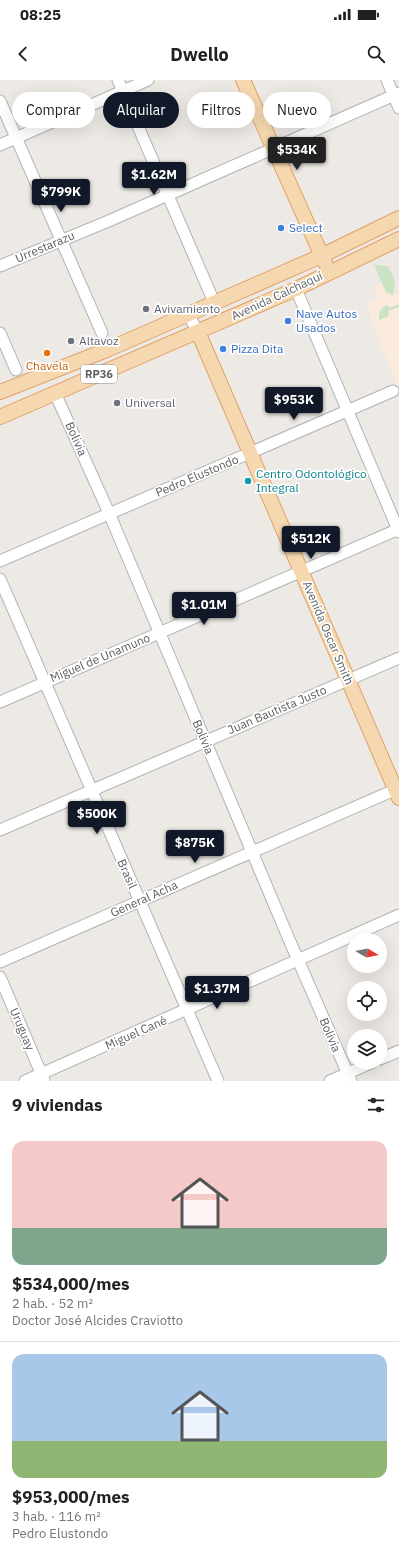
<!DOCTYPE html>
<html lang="es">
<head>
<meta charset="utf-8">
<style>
  body { margin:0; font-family:"IBM Plex Sans",sans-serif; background:#f6f6f6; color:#202124; height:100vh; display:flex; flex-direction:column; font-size:15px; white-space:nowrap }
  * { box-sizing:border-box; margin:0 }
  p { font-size:13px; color:#757577 }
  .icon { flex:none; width:22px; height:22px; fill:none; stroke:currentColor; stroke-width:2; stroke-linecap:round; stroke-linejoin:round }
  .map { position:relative; height:1001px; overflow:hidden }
  .panel { display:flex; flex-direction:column; background:#fff; flex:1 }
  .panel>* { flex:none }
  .top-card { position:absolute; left:12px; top:12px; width:375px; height:36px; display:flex; gap:8px }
  .needle { width:26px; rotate:99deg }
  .buttons { position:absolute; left:347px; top:853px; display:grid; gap:8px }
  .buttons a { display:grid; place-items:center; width:40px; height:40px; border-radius:50%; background:#fff; box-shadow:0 4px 16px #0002; font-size:20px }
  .price { position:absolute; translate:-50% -34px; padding:0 9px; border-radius:4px; background:#111827; color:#fff; font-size:13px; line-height:26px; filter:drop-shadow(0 1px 2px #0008) }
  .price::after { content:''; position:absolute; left:50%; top:24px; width:12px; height:9px; margin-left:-6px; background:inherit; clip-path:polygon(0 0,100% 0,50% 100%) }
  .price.current { background:#222; color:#fff }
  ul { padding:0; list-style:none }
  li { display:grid; align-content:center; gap:8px; height:212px; padding:0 12px }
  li+li { border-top:1px solid #e0e0e0 }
  li span { display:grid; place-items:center; height:124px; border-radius:12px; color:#555 }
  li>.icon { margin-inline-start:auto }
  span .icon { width:72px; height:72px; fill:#fffc; stroke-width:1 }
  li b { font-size:17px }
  h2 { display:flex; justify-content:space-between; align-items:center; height:48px; padding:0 12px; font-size:17px }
  .tag { padding:0 14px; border-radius:18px; background:#fff; box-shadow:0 4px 16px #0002; font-size:14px; line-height:36px }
  .tag.current { background:#111827; color:#fff }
  .status { display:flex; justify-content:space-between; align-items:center; height:28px; padding:0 20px; background:#fff; direction:ltr }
  .status svg { height:11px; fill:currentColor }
  header { display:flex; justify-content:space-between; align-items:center; height:52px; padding:0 12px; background:#fff; font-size:18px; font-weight:700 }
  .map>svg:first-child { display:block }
</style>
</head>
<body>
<div class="status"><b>08:25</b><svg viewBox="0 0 49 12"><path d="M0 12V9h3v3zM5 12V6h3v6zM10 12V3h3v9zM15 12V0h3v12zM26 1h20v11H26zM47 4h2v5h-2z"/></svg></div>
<header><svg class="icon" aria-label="back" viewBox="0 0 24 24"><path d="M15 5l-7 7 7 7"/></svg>Dwello<svg class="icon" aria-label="search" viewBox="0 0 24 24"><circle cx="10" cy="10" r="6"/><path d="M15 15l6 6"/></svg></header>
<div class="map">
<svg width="399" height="1001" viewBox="0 0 399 1001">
  <rect width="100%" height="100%" fill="#ede9e4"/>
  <path fill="#faebdc" d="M 382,203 L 386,212 L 393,215 L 399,212 L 399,310 L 372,244 L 367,222 L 375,219 L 376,215 L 373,206 Z"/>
  <g fill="#cbe2c3">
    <path d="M 374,185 L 388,186 L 395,201 L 393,215 L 386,212 Z"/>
    <path d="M 399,224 L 399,227 L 388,231 L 389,236 L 379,240 C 378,233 381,228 387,225 L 390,228 Z"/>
  </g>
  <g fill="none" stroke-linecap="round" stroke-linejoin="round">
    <defs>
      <g id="minor">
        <path d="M 118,0 L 214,222"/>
        <path d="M 387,0 L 399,28"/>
        <path d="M 0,21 L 102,253"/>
        <path d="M 0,65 L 148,0"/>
        <path d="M 0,186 L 111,140 L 399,13"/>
        <path d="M 296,209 L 399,452"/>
        <path d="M 188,234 L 198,252"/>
        <path d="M 0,253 L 16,290"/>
        <path d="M 55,313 L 109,433 L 288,857 L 351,1001"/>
        <path d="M 0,481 L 393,311"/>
        <path d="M 0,499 L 218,1001"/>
        <path d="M 0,622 L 399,449"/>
        <path d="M 0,750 L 399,578"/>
        <path d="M 0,882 L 399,708"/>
        <path d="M 0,897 L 44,1000"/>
        <path d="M 380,979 L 399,971"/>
        <path d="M 25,1001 L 399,835"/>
        <path d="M 330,1001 L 373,982"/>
      </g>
      <g id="major">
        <path d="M 243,0 L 325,183"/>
        <path d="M 198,252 L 399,718"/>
        <path d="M 0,312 L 109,269 L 321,176 L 399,138"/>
        <path d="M 0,337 L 296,209 L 399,159"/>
      </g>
    </defs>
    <use href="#minor" stroke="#afb3b5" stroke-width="13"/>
    <use href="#major" stroke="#e2a068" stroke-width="16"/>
    <use href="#minor" stroke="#fff" stroke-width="11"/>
    <use href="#major" stroke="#f6d8b0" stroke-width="14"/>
  </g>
  <g fill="#3f7fe0" stroke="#fff" stroke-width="1.5">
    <circle cx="281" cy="148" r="4"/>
    <circle cx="288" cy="241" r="4"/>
    <circle cx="223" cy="269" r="4"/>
  </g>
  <g fill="#6b7280" stroke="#fff" stroke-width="1.5">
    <circle cx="146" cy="229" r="4"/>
    <circle cx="71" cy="261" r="4"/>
    <circle cx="117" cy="323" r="4"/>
  </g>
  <circle fill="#e8710a" stroke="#fff" stroke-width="1.5" cx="47" cy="273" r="4"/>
  <circle fill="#0f9aa8" stroke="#fff" stroke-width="1.5" cx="248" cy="401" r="4"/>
  <g text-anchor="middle" stroke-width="3.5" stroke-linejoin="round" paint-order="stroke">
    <rect fill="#fff" stroke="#8d9092" stroke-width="1" x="81" y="285" width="36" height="18" rx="3"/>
    <g font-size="11" font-weight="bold" fill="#5c6163">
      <text x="99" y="298">RP36</text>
    </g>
    <g font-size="12" fill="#366cbe" stroke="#fff" text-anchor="start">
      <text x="289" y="152">Select</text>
      <text x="296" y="238">Nave Autos<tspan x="296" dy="14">Usados</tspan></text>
      <text x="231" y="273">Pizza Dita</text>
    </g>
    <g font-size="12" fill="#5c6163" stroke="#fff">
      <text transform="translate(45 167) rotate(-23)" y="4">Urrestarazu</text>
      <text transform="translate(277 216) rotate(-25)" y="4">Avenida Calchaquí</text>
      <text transform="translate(76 359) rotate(66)" y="4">Bolivia</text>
      <text transform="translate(197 396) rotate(-23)" y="4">Pedro Elustondo</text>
      <text transform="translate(328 553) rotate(67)" y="4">Avenida Oscar Smith</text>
      <text transform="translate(100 578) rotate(-23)" y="4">Miguel de Unamuno</text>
      <text transform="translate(277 630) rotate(-23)" y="4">Juan Bautista Justo</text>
      <text transform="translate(203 657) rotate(67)" y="4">Bolivia</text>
      <text transform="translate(127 794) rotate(66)" y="4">Brasil</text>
      <text transform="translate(144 819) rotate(-24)" y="4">General Acha</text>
      <text transform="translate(22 949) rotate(67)" y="4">Uruguay</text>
      <text transform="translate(136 953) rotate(-24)" y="4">Miguel Cané</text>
      <text transform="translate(330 955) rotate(67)" y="4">Bolivia</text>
    </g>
    <g font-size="12" fill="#5b616d" stroke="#fff" text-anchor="start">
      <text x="154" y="233">Avivamiento</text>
      <text x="79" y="265">Altavoz</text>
      <text x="125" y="327">Universal</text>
    </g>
    <g font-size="12" fill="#c56008" stroke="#fff">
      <text x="47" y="290">Chavela</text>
    </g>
    <g font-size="12" fill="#0d838f" stroke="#fff" text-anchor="start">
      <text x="256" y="398">Centro Odontológico<tspan x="256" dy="14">Integral</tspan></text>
    </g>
  </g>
</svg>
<div class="buttons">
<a><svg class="needle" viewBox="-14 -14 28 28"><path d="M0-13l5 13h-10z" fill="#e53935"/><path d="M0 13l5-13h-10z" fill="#757577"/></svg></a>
<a><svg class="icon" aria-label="locate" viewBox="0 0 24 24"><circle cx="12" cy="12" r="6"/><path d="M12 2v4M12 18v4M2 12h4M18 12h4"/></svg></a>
<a><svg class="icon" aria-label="layers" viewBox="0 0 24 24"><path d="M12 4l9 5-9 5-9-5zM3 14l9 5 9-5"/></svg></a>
</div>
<b class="price current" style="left:297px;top:91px">$534K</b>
<b class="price" style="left:154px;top:116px">$1.62M</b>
<b class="price" style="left:61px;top:133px">$799K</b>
<b class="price" style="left:294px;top:341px">$953K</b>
<b class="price" style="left:311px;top:480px">$512K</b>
<b class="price" style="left:204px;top:546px">$1.01M</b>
<b class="price" style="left:97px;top:755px">$500K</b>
<b class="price" style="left:195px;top:784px">$875K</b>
<b class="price" style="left:217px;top:930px">$1.37M</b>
<div class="top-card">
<a class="tag">Comprar</a>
<a class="tag current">Alquilar</a>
<a class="tag">Filtros</a>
<a class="tag">Nuevo</a>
</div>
</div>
<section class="panel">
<h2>9 viviendas<svg class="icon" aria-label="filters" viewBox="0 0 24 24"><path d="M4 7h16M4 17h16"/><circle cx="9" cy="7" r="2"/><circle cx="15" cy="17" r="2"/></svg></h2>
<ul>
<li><span style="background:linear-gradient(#f6c9c9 70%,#7fa58c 0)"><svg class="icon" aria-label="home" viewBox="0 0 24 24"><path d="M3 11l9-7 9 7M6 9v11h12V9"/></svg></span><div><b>$534,000/mes</b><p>2 hab. · 52 m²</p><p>Doctor José Alcides Craviotto</p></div></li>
<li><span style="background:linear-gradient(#a9c7e8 70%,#8fb573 0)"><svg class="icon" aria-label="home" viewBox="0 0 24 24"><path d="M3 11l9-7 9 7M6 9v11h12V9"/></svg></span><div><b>$953,000/mes</b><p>3 hab. · 116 m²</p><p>Pedro Elustondo</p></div></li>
</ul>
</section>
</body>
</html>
